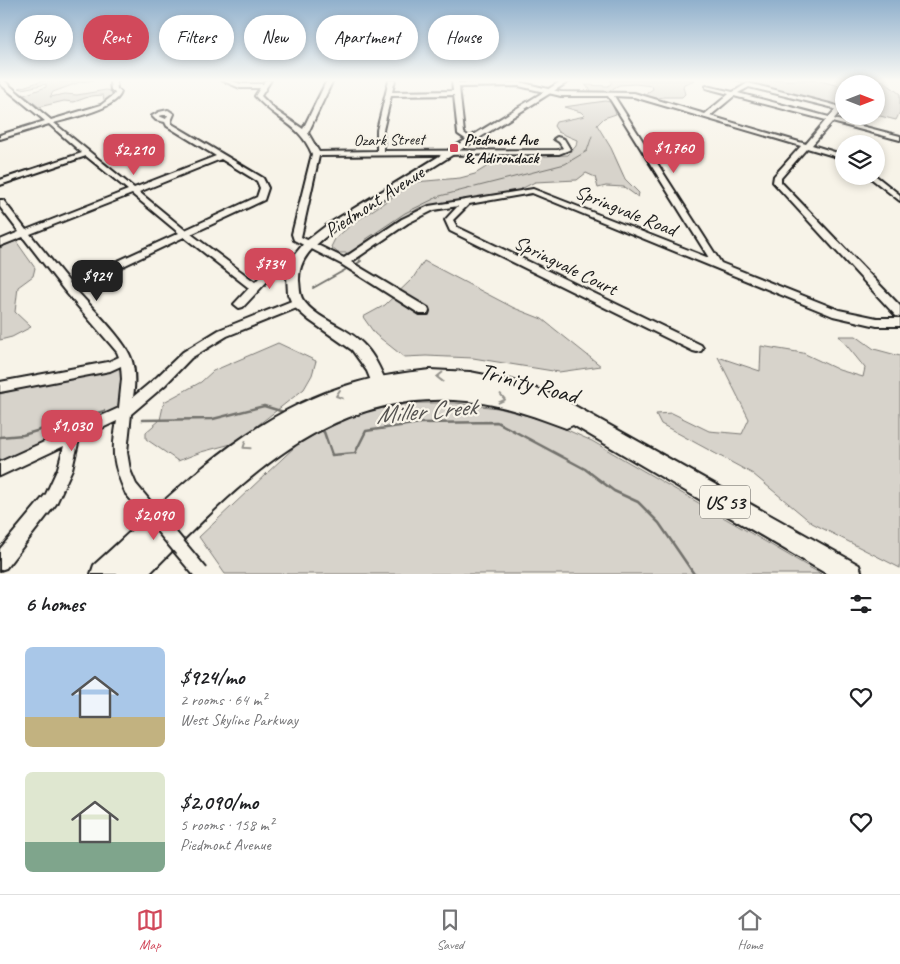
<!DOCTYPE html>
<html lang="en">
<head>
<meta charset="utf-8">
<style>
  body { margin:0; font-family:Caveat,sans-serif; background:#f2f2f2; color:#202124; height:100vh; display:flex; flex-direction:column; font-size:19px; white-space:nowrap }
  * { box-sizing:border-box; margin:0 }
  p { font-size:16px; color:#757577 }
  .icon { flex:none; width:28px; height:28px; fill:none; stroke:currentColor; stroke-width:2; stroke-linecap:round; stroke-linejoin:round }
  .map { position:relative; height:574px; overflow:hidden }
  .details { display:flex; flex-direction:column; background:#fff; flex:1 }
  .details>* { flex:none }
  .hud { position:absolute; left:15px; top:15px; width:500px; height:45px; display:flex; gap:10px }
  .needle { width:32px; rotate:90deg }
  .tools { position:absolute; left:835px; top:75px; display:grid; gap:10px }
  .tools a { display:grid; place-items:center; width:50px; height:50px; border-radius:50%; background:#fff; box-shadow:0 2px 8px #0003; font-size:25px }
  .price { position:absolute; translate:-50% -42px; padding:0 11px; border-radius:10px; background:#d1495b; color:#fff; font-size:16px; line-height:32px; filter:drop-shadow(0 1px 2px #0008) }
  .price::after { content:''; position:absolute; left:50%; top:30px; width:15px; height:11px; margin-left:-8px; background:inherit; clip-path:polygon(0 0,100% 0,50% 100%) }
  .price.on { background:#222; color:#fff }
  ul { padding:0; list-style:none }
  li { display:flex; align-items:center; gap:15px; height:125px; padding:0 25px }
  li span { display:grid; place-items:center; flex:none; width:140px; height:100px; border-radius:8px; color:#555 }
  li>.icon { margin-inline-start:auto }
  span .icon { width:60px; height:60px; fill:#fffc; stroke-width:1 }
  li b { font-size:21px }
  h2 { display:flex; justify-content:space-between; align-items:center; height:60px; padding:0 25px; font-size:21px }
  .tag { padding:0 18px; border-radius:22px; background:#fff; box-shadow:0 2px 8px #0003; font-size:18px; line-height:45px }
  .tag.on { background:#d1495b; color:#fff }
  .menu { display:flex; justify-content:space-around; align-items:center; height:70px; border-top:1px solid #e0e0e0; background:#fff; font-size:14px; color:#757577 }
  .menu a { display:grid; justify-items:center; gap:2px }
  .menu .on { color:#d1495b }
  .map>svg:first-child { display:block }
</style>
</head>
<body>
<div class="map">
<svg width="900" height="574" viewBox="0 0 900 574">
  <rect width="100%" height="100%" fill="#f7f3e8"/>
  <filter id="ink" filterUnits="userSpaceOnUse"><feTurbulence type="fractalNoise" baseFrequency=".02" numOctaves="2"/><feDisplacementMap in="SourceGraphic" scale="10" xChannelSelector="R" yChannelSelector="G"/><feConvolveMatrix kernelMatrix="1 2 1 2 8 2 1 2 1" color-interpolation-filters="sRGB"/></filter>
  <g filter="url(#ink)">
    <g fill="#d7d3cb" stroke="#7a7874">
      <path d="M 45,80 L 60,80 L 60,82 L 95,80 L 80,82 L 53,92 L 50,97 L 65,94 L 77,95 L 106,90 L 112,91 L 114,94 L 108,100 L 104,100 L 103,95 L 91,96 L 74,102 L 64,101 L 39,107 L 24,95 L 46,87 L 46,84 L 22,89 L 19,88 Z"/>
      <path d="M 611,80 L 695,80 L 684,84 L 683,87 L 685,94 L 682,97 L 664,97 L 653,99 L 647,96 L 647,93 L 653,89 L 652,86 L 635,84 L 619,85 L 606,93 L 587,93 L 591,90 L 585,85 L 608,86 L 611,84 Z"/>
      <path d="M 732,80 L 816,80 L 844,87 L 844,107 Z"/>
      <path d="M 868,80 L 882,80 L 900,94 L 900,112 L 896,120 L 876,115 L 876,84 L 866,84 Z"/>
      <path d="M 605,101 L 611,102 L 616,114 L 604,118 L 597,125 L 611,148 L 625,179 L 639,193 L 638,197 L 624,187 L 606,186 L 598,188 L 595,177 L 586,173 L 577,180 L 535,182 L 517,191 L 419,208 L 350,253 L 338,253 L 331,247 L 335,239 L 352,224 L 415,182 L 460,178 L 475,174 L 491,164 L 504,160 L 538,156 L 568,155 L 576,146 L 577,140 L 558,132 L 554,126 L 556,122 L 585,116 L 581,112 L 564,107 Z"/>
      <path d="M 16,241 L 35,268 L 33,276 L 18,287 L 15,312 L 31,327 L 12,337 L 0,340 L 0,248 Z"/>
      <path d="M 424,261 L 514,308 L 542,319 L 601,366 L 559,372 L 473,358 L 426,356 L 404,357 L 375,334 L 363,317 L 385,305 L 413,278 Z"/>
      <path d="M 839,336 L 856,336 L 874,349 L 900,356 L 900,568 L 812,523 L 753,474 L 661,424 L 656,414 L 672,413 L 709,431 L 742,434 L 749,419 L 718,357 L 760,371 L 761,346 L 803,353 L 839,370 L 863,377 L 865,368 Z"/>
      <path d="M 278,343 L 316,361 L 312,375 L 304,389 L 235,443 L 201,452 L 178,461 L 146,439 L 146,432 L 160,420 L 164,402 L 201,382 L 213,371 Z"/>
      <path d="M 126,359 L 125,411 L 0,469 L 0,394 Z"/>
      <path d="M 407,403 L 455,403 L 498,408 L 547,421 L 592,441 L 821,574 L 225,574 L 199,537 L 300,442 L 359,413 Z"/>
    </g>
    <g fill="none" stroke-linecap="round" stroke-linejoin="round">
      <g stroke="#72716c" stroke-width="1">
        <path d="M 364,243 L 365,240 L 405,213 L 440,196 L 565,164 L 587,151 L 592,136"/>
        <path d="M 359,262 L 362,254"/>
      </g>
      <g stroke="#72716c" stroke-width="2">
        <path d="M 355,265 L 361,261"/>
        <path d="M 313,288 L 345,270"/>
      </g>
      <g stroke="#72716c" stroke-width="2.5">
        <path d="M 142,420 L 213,419 L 264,406 L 287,413"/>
        <path d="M 320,430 L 324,432 L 332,455 L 355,453 L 366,431 L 420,423 L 497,422 L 585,469 L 614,491 L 638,502 L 659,523 L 694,574"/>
        <path d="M 0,437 L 23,435 L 104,411"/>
      </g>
      <defs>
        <g id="minor">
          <path d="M 0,80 L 3,80 L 51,120 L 101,105 L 114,95 L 115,93 L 111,90 L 110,82 L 112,80 L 117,80 L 116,82 L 117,89 L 121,92 C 117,109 70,118 54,123 L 134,188 L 216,156 L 167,126 L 165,122 L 156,120 L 152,116 L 159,112 L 168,110 L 174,114 L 171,121 L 172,124 L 263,178 L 268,188 L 264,200 L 191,234 L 255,282 L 280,257 L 286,257 L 288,259 L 286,261 L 243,307 L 239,308 L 234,304 L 249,288 L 184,237 L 75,289 C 89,305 125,340 131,358 C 135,369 135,385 133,397 L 157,377 L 183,352 L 219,330 L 294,300 L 302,300 L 303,303 L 302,306 L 227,336 L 191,358 L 165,385 L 131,414 L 127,452 L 130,470 L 138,489 L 136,494 L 131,496 L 126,494 C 113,465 111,452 117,421 L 79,439 L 72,469 L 56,504 L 6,568 L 0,570 L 0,549 L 46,494 L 58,468 L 64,446 L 0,476 L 0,462 L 119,408 L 122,379 L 121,366 L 110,371 L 0,392 L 0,382 L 108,362 L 119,357 L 117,352 L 64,290 L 23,237 L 0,246 L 0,240 L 19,232 L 0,207 L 0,200 L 3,200 L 26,230 L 128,190 L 86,156 L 0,185 L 0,180 L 82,153 L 49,124 L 0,139 L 0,135 L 45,121 L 0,84 ZM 163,115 L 168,115 L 166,119 L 159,116 ZM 221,159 L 257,181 L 260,188 L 257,197 L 185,230 L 139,192 ZM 132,194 L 179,233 L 70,283 L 30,234 Z"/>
          <path d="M 221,80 L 229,80 L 241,84 L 263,84 L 265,80 L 271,80 L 261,96 L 275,110 L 303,129 L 327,80 L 333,80 L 308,133 L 319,152 L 377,151 L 377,130 L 389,80 L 395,80 L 392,92 L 453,91 L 452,80 L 458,80 L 458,83 L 519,82 L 561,92 L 634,93 L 705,114 L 729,94 L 706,88 L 706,86 L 733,92 L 748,83 L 834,105 L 842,109 L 834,119 L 900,136 L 900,140 L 832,122 L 812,145 L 844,155 L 844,159 L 807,148 L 781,178 L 781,182 L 900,306 L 900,317 L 896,316 L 773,182 L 774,176 L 801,146 L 634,97 L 614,96 L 721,263 L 839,310 L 877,318 L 900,318 L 900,326 L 877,326 L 833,316 L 532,193 L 469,204 L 453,220 L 457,227 L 701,345 L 703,348 L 701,351 L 697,352 L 693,351 L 450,231 L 445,220 L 458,206 L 434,210 L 408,223 L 351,262 L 428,308 L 429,311 L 428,314 L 420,314 L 341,264 L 294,240 L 292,234 L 312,154 C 300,124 276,120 256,97 L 255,96 L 260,88 L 240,88 ZM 519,86 L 561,96 L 608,96 L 709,258 L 533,189 L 429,206 L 402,219 L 344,258 L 301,237 L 319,156 L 559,154 L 569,150 L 570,149 L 564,139 L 557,137 L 554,139 L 559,142 L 563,148 L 558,150 L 384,151 L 383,130 L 391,96 L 454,95 L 458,134 L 470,142 L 473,140 L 464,133 L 459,87 ZM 749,87 L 830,107 L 835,110 L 829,117 L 738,93 ZM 734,96 L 826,120 L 806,144 L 710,116 Z"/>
          <path d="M 868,176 L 876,176 L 900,195 L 900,201 Z"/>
        </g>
        <path id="major" d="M 563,80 L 571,80 L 335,229 C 318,243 298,256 299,281 C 300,287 299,294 303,300 C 317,320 346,326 362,343 C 376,356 383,376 391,393 L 388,398 L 383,399 L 378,398 L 367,371 L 352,350 L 309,320 L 293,306 L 288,294 L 287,276 L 292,258 L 305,242 L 327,225 Z"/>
        <path id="highway" d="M 430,370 L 470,372 L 511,380 L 559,397 L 859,565 L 862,574 L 827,574 L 573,425 L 566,428 C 534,416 501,404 467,401 C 327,387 239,484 149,574 L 91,574 L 94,565 C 172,495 247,414 352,384 C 377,376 403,373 430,370 Z"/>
      </defs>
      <use href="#minor" stroke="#1c1c1c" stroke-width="4"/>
      <use href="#major" stroke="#1c1c1c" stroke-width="4"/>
      <use href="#highway" stroke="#1c1c1c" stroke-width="4"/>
      <use href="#minor" fill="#f7f3e8" fill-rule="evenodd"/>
      <use href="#major" fill="#f7f3e8" fill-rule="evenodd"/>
      <use href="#highway" fill="#f7f3e8" fill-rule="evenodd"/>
      <defs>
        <path id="minor-bridge" d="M 131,489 L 201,573"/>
      </defs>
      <use href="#minor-bridge" stroke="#1c1c1c" stroke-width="18" stroke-linecap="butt"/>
      <use href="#minor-bridge" stroke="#f7f3e8" stroke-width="14"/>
    </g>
    <defs><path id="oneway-chevron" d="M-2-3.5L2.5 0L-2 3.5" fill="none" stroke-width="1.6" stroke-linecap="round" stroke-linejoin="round" transform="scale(1.25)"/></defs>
    <g stroke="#94928c">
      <use href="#oneway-chevron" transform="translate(440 377) rotate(179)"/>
      <use href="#oneway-chevron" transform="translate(339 395) rotate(161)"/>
      <use href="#oneway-chevron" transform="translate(502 399) rotate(13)"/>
      <use href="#oneway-chevron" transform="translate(246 446) rotate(145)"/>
    </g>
  </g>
  <linearGradient id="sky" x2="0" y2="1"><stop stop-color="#90b0cc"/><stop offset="0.5" stop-color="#fbfaf5"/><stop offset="1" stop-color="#fbfaf5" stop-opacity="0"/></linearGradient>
  <rect width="900" height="161" fill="url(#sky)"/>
  <rect fill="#d1495b" stroke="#f7f3e8" stroke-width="2" x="449" y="143" width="10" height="10" rx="2.5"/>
  <g text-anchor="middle" stroke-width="4.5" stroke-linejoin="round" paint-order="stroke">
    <g font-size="16" fill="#1c1c1c" stroke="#f7f3e8">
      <text transform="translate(389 139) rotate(-1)" y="6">Ozark Street</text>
    </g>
    <g font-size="16" font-weight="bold" fill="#1c1c1c" stroke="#f7f3e8" text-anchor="start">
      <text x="464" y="145">Piedmont Ave<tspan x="464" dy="18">&amp; Adirondack</tspan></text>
    </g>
    <rect fill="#f7f3e8" stroke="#5e5c59" stroke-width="1" x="700" y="485.5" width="50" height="33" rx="4"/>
    <g font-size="19" font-weight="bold" fill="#1c1c1c">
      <text x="725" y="509">US 53</text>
    </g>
    <g font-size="20" fill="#1c1c1c" stroke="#f7f3e8">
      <text transform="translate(374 201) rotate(-33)" y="7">Piedmont Avenue</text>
      <text transform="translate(626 210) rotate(22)" y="7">Springvale Road</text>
      <text transform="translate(566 265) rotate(26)" y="7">Springvale Court</text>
    </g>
    <g font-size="24" fill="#1c1c1c" stroke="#f7f3e8">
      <text transform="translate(529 383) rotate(15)" y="8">Trinity Road</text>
    </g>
    <g font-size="25" font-style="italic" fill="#565452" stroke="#f7f3e8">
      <text transform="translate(426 410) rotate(-5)" y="9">Miller Creek</text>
    </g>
  </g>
</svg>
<div class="tools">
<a><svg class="needle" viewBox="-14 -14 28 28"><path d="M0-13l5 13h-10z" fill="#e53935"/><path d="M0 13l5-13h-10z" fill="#757577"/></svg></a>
<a><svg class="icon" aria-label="layers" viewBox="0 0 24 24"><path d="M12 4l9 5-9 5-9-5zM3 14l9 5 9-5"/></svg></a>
</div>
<b class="price" style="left:674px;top:174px">$1,760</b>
<b class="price" style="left:134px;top:176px">$2,210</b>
<b class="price" style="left:270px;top:290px">$734</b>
<b class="price on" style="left:97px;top:302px">$924</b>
<b class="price" style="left:72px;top:452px">$1,030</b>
<b class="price" style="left:154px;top:541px">$2,090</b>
<div class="hud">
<a class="tag">Buy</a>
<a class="tag on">Rent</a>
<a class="tag">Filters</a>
<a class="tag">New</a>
<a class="tag">Apartment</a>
<a class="tag">House</a>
</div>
</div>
<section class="details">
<h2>6 homes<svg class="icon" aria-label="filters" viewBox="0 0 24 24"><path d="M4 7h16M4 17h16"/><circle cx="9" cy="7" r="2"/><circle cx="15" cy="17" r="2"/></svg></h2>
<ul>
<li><span style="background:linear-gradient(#a9c7e8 70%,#c2b280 0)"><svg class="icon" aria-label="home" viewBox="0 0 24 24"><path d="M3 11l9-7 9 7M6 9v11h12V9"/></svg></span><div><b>$924/mo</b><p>2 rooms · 64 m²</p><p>West Skyline Parkway</p></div><svg class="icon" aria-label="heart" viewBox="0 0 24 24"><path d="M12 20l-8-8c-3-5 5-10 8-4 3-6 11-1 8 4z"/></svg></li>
<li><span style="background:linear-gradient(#dfe7d0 70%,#7fa58c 0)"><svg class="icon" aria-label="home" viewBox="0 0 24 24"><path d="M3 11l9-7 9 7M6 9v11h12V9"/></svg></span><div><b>$2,090/mo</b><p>5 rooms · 158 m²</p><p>Piedmont Avenue</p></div><svg class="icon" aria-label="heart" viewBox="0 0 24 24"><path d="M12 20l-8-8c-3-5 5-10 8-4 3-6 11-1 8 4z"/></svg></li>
</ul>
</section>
<nav class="menu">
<a class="on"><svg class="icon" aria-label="map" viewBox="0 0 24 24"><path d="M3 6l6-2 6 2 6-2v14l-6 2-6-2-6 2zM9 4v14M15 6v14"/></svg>Map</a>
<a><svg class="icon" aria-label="saved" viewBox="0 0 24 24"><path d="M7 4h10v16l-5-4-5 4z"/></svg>Saved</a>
<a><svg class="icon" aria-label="home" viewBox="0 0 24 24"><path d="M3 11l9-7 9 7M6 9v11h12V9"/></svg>Home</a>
</nav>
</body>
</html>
